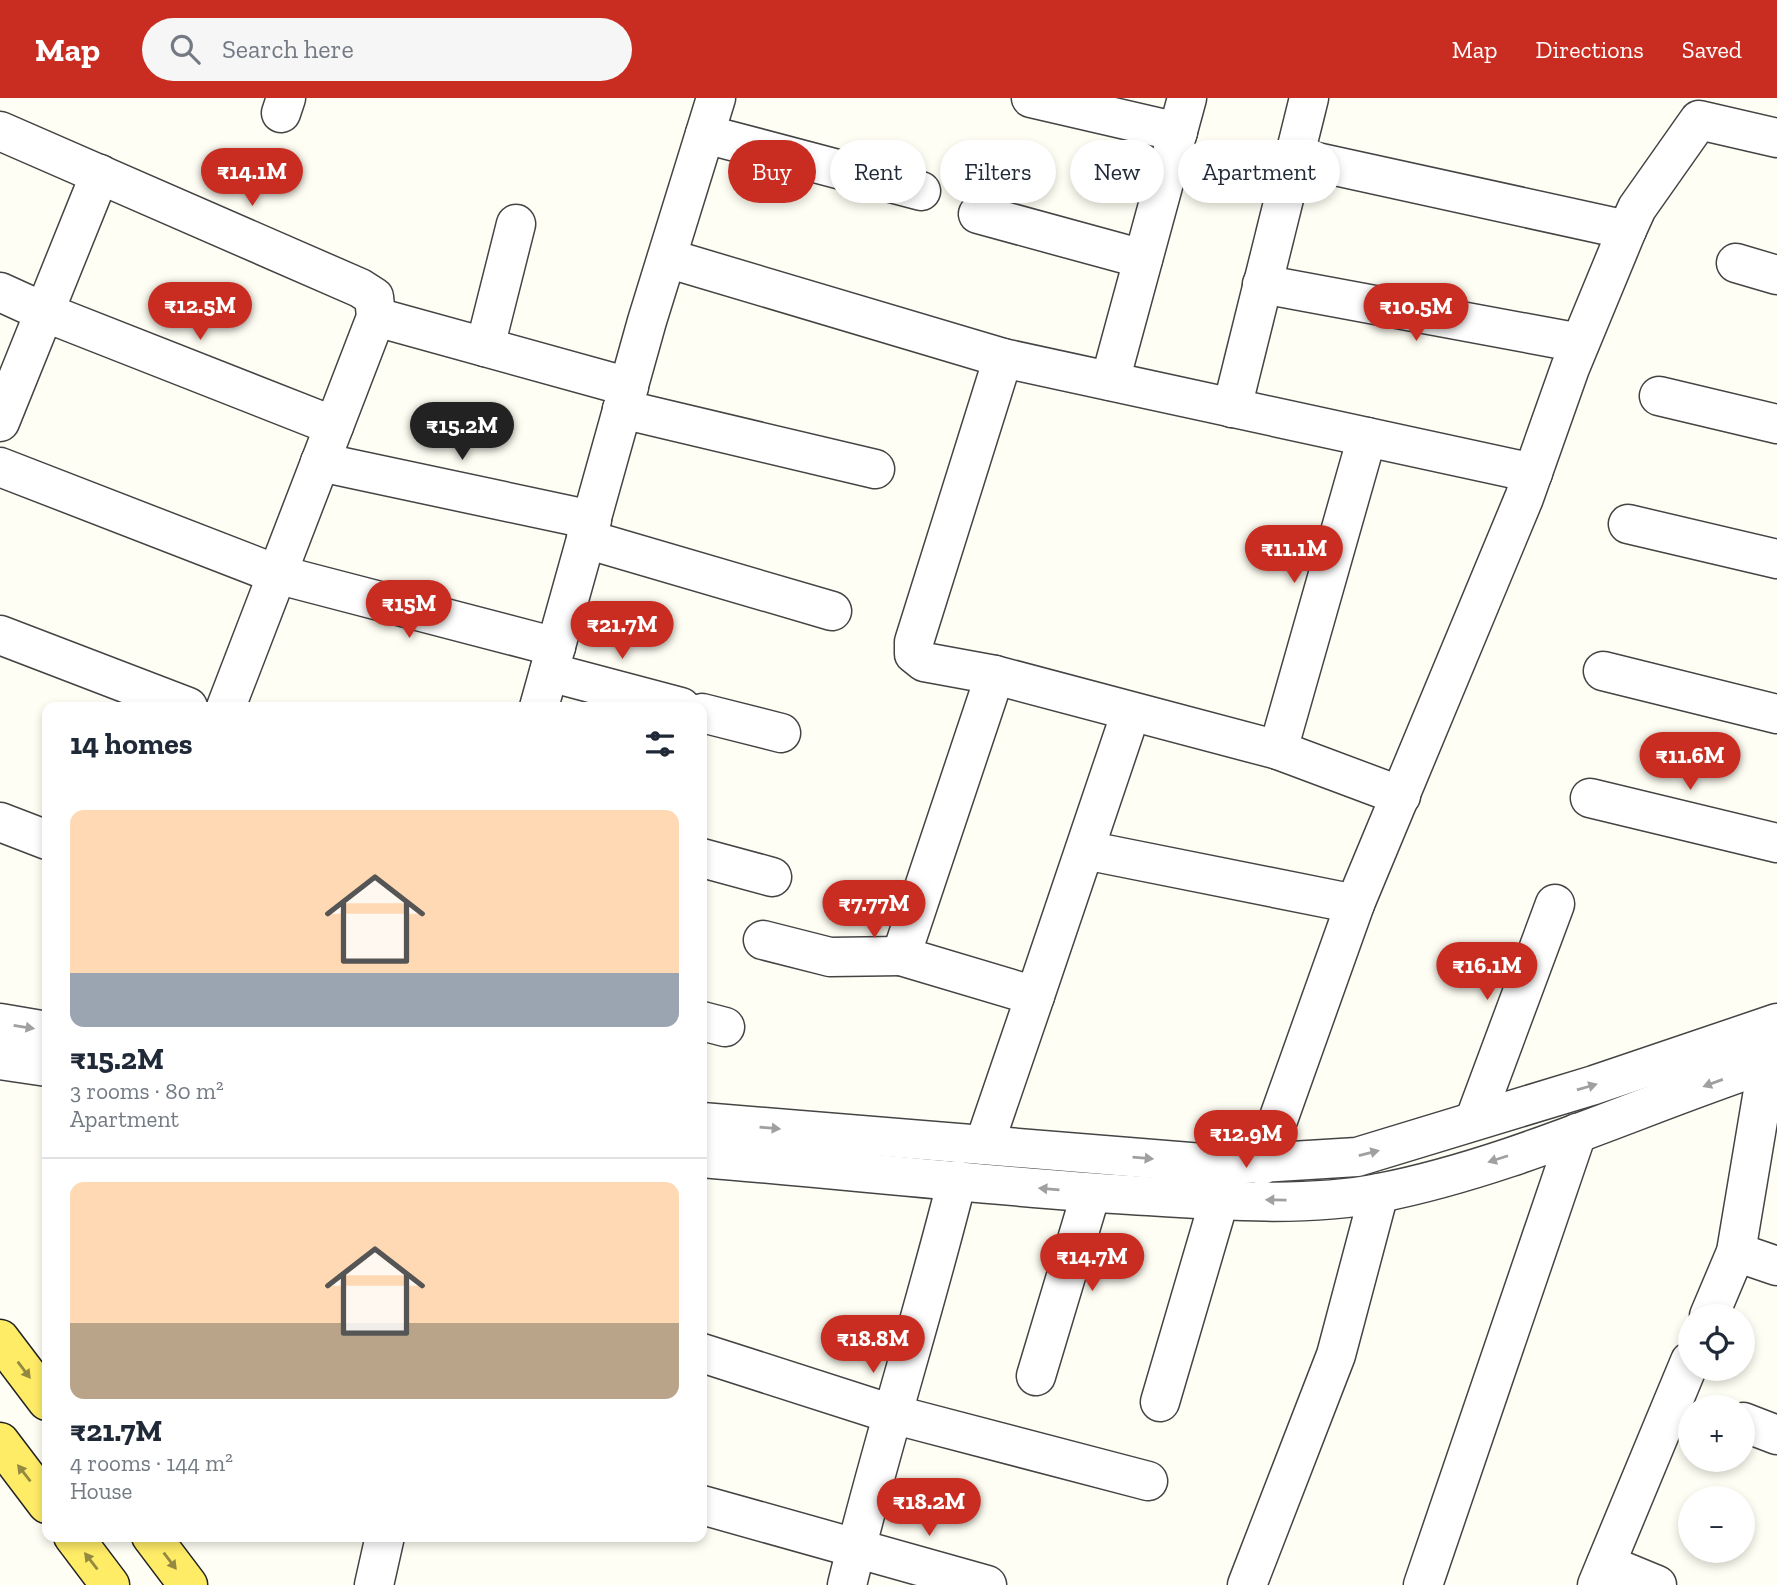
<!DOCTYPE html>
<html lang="en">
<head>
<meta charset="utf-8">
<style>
  body { margin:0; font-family:"Zilla Slab",serif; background:#f6f6f7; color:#1f2937; height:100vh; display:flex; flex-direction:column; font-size:26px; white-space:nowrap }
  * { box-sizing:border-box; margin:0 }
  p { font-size:23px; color:#747a83 }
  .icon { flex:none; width:38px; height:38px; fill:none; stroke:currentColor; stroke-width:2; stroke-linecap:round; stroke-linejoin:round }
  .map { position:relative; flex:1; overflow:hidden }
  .sheet { position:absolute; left:42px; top:604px; width:665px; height:840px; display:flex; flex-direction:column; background:#fff; border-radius:14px; box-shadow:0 4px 10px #0003 }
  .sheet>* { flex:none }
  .top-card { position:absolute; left:728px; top:42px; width:665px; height:63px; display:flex; gap:14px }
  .tools { position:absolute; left:1678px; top:1206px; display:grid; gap:14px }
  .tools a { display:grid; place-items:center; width:77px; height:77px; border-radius:50%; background:#fff; box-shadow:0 4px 10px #0003; font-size:35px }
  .price { position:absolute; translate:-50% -60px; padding:0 16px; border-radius:24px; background:#c92d21; color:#fff; font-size:23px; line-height:46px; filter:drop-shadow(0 2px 4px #0008) }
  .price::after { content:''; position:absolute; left:50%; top:42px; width:21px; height:16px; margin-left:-10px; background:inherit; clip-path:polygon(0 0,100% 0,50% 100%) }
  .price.on { background:#222; color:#fff }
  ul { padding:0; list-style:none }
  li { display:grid; align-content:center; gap:14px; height:371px; padding:0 28px }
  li+li { border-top:2px solid #e0e1e3 }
  li span { display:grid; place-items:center; height:217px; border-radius:14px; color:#555 }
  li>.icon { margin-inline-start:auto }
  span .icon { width:126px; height:126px; fill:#fffc; stroke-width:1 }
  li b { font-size:30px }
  h2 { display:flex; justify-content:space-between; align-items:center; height:84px; padding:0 28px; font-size:30px }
  .tag { padding:0 24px; border-radius:32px; background:#fff; box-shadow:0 4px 10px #0003; font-size:24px; line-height:63px }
  .tag.on { background:#c92d21; color:#fff }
  header { display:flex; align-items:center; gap:42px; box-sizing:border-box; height:98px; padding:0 35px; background:#c92d21; color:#fff }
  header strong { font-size:33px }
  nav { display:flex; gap:38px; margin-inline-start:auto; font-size:24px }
  .search { width:490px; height:63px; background:#f6f6f7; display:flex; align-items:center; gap:18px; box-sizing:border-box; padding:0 24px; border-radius:38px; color:#747a83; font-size:26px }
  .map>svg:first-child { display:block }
</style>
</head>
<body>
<header>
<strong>Map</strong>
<div class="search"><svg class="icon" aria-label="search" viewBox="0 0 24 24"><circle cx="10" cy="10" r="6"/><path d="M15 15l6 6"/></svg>Search here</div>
<nav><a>Map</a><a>Directions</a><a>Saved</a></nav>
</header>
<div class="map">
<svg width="1777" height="1487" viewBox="0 0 1777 1487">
  <rect width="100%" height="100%" fill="#fffef4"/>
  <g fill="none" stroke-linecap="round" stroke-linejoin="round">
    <defs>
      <g id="minor">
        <path d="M 1031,0 L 1178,34"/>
        <path d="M 281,15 L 286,0"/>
        <path d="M 0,33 L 360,190 L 374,199 L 376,219 L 226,609"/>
        <path d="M 705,36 L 921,93"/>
        <path d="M 1294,59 L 1627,132"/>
        <path d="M 978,116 L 1143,161"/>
        <path d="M 667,160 L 1003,260 L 914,544 L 914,556 L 924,564 L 995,577 L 1278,652 L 1401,698"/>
        <path d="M 1736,165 L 1777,177"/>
        <path d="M 1262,186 L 1580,245"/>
        <path d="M 0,194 L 44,214 L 334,328"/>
        <path d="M 376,219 L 629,289"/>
        <path d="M 485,249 L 516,126"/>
        <path d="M 1003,260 L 1533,375"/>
        <path d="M 1110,283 L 1187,0"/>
        <path d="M 1659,298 L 1777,326"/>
        <path d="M 1232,310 L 1309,0"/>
        <path d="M 622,311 L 875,371"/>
        <path d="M 0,324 L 100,76"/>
        <path d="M 320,364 L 592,422"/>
        <path d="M 0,369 L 276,476 L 556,549"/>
        <path d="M 1628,426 L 1777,461"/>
        <path d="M 586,441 L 832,513"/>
        <path d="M 0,537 L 188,609"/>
        <path d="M 1603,573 L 1777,616"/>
        <path d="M 549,574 L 681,609"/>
        <path d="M 539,609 L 647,223 L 716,0"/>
        <path d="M 702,615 L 781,635"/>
        <path d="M 1278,652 L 1367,339"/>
        <path d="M 1590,700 L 1777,745"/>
        <path d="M 0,724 L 47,742"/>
        <path d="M 1085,752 L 1355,806"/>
        <path d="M 702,760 L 772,779"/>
        <path d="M 763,842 L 830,859 L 901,858"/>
        <path d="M 1035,898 L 1131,614"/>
        <path d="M 702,923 L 725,929"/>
        <path d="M 0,925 L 47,933"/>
        <path d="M 0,962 L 47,969"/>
        <path d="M 1475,1021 L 1555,806"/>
        <path d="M 702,1024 L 1227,1067 L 1357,1059 L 1594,987 L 1777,925"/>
        <path d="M 984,1047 L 1035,898 L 901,858 L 995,577"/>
        <path d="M 702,1060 C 845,1072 988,1088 1131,1097 C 1208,1102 1304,1110 1379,1095 C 1516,1068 1644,1005 1777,962"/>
        <path d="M 1262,1067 L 1355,806 L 1524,400 L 1570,270 L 1627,132 L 1637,110 L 1699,22 L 1777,40"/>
        <path d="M 1736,1154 L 1777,1168"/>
        <path d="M 1709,1218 L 1736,1154 L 1771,945"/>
        <path d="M 702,1255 L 892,1316 L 1148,1383"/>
        <path d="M 1036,1278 L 1091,1095"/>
        <path d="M 1160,1304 L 1219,1103"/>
        <path d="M 1743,1324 L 1777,1337"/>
        <path d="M 702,1407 L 987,1487"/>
        <path d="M 1606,1466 L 1657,1487"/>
        <path d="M 374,1487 L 385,1438"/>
        <path d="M 847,1487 C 880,1351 923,1218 957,1082"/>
        <path d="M 1247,1487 L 1336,1257 L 1379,1095"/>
        <path d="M 1423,1487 L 1577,1035"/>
        <path d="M 1597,1487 L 1690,1263"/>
      </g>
      <g id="major">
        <path d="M 0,1241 L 47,1303"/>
        <path d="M 0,1344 L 47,1406"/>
        <path d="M 73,1438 L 110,1487"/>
        <path d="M 151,1438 L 188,1487"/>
      </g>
    </defs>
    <use href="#minor" stroke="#444" stroke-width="41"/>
    <use href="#major" stroke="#222" stroke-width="41"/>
    <use href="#minor" stroke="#fff" stroke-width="38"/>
    <use href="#major" stroke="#feeb66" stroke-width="38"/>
  </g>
  <defs><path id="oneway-solid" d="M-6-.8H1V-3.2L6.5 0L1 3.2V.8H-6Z" transform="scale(1.75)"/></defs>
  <g fill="#a0a0a0">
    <use href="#oneway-solid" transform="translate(24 929) rotate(9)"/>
    <use href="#oneway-solid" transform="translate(1713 985) rotate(160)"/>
    <use href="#oneway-solid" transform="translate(1587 989) rotate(-16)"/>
    <use href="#oneway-solid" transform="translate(770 1030) rotate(5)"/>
    <use href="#oneway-solid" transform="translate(1369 1055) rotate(-14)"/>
    <use href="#oneway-solid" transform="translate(1143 1060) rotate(5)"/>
    <use href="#oneway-solid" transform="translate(1498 1061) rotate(162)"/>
    <use href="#oneway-solid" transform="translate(1049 1091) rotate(-175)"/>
    <use href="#oneway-solid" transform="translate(1276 1102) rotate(-179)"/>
  </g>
  <g fill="#938940">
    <use href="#oneway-solid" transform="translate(24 1272) rotate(53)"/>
    <use href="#oneway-solid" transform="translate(24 1375) rotate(-128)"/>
    <use href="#oneway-solid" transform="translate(91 1463) rotate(-128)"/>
    <use href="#oneway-solid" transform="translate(170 1463) rotate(53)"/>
  </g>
</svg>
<div class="tools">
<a><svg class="icon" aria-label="locate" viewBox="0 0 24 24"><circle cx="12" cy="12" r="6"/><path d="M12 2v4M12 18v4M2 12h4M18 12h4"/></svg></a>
<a>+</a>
<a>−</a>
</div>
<b class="price" style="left:252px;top:110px">₹14.1M</b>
<b class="price" style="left:200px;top:244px">₹12.5M</b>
<b class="price" style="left:1416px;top:245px">₹10.5M</b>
<b class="price on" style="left:462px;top:364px">₹15.2M</b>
<b class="price" style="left:1294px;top:487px">₹11.1M</b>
<b class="price" style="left:409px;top:542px">₹15M</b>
<b class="price" style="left:622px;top:563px">₹21.7M</b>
<b class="price" style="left:1690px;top:694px">₹11.6M</b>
<b class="price" style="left:874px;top:842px">₹7.77M</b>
<b class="price" style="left:1487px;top:904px">₹16.1M</b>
<b class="price" style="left:1246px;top:1072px">₹12.9M</b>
<b class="price" style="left:1092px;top:1195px">₹14.7M</b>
<b class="price" style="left:873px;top:1277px">₹18.8M</b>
<b class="price" style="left:929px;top:1440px">₹18.2M</b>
<div class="top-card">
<a class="tag on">Buy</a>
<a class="tag">Rent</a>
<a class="tag">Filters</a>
<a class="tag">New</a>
<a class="tag">Apartment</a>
</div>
<section class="sheet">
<h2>14 homes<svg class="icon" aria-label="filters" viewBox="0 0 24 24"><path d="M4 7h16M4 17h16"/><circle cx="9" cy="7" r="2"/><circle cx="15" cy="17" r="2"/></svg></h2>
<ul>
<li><span style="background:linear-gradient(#ffd9b3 75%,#9aa5b1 0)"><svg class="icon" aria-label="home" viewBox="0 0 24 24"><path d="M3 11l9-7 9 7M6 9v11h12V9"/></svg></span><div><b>₹15.2M</b><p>3 rooms · 80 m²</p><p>Apartment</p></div></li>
<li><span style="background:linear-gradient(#ffd9b3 65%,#b9a48a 0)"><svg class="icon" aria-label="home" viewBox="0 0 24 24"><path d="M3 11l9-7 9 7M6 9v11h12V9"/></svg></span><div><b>₹21.7M</b><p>4 rooms · 144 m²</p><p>House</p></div></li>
</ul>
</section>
</div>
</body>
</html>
